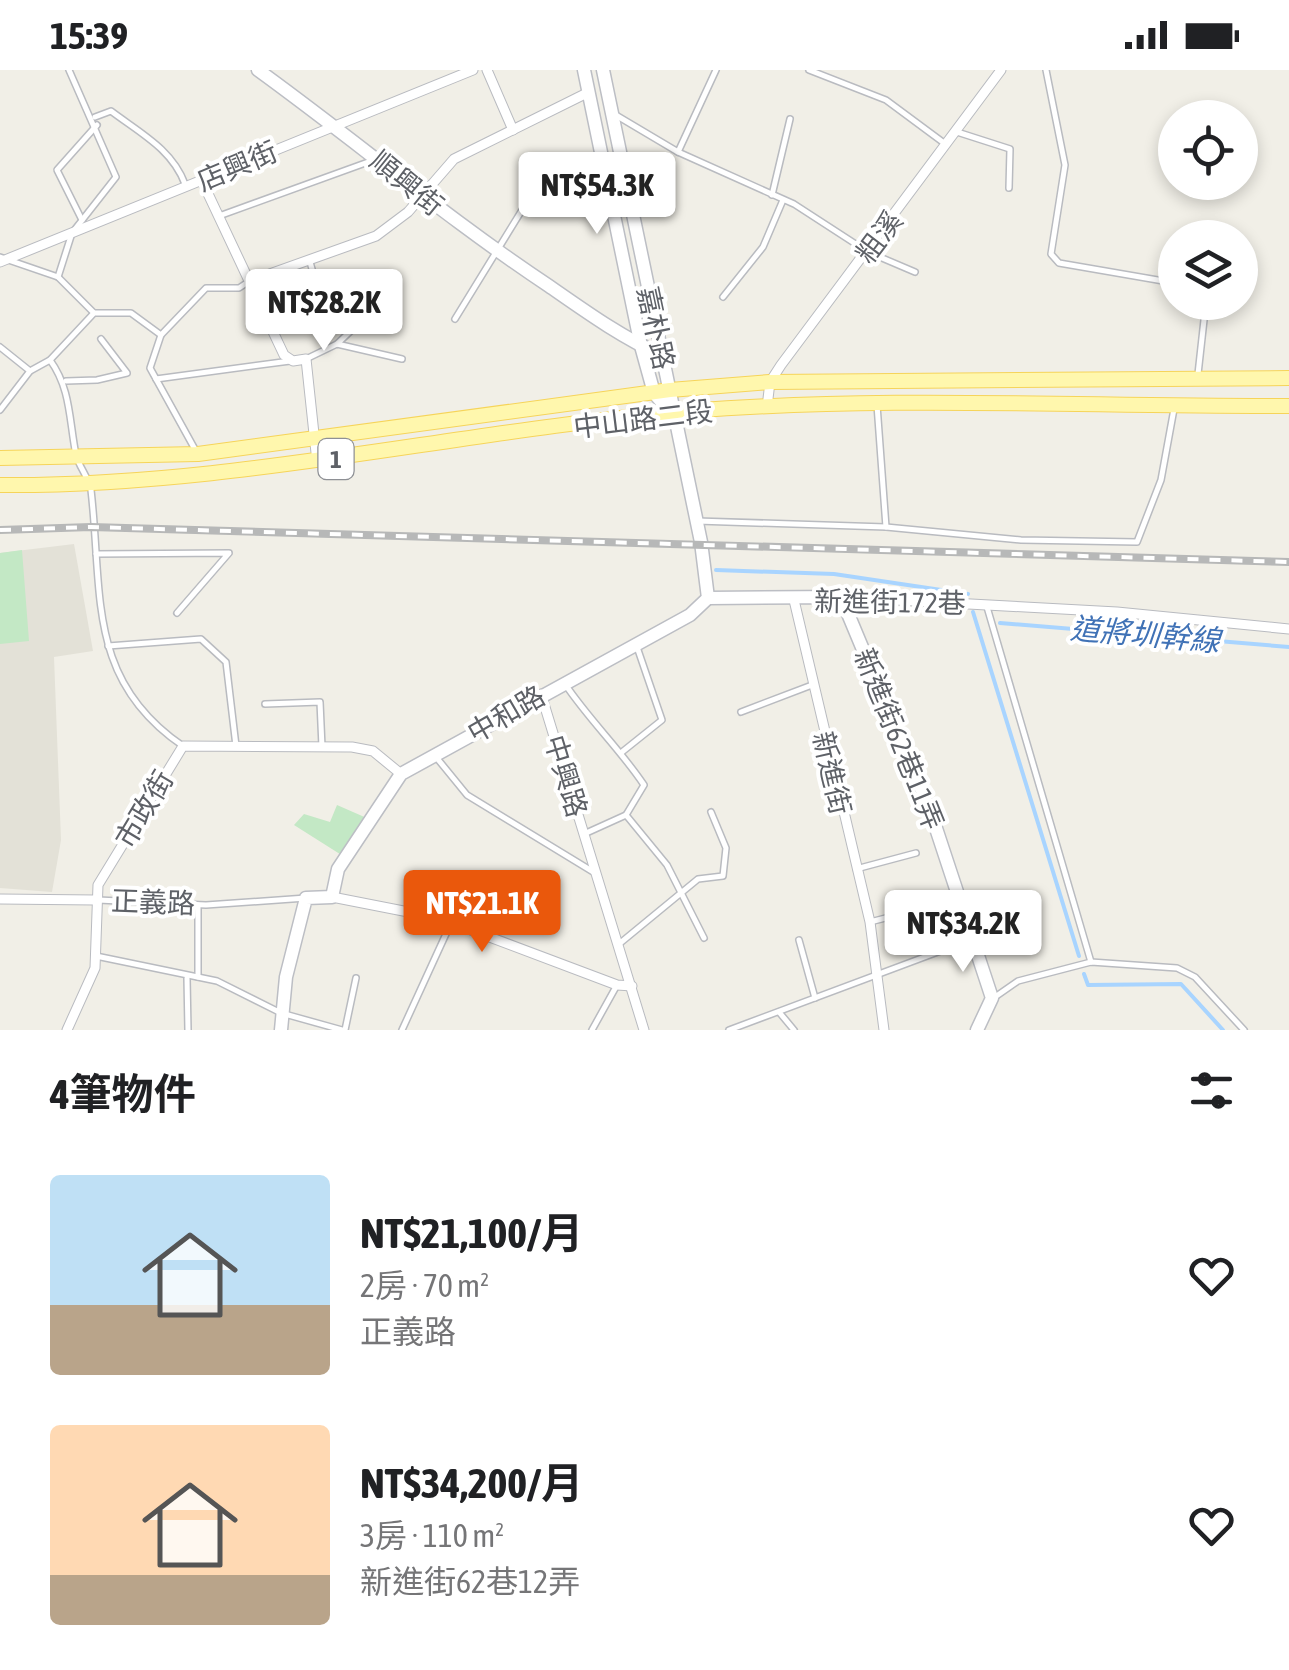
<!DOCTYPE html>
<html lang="zh-TW">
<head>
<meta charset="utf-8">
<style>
  body { margin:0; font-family:"Asap Condensed","Noto Sans TC",sans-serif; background:#f2f2f2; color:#202124; height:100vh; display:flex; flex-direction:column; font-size:38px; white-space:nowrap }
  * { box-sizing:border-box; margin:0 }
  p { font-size:32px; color:#757577 }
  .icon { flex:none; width:55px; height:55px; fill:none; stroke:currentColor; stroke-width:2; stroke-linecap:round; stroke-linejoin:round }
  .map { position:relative; height:960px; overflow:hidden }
  .panel { display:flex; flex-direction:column; background:#fff; flex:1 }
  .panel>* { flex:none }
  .controls { position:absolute; left:1158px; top:30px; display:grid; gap:20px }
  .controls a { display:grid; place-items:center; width:100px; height:100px; border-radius:50%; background:#fff; box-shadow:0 5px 15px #0003; font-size:50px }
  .price { position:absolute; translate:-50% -85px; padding:0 22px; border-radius:10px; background:#fff; color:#222; font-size:32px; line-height:65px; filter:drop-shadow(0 2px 5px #0008) }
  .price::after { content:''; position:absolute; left:50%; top:60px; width:30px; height:22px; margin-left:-15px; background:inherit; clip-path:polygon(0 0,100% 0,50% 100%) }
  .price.on { background:#ea580c; color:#fff }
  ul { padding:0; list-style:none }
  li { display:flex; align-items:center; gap:30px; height:250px; padding:0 50px }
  li span { display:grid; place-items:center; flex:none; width:280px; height:200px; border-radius:10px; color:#555 }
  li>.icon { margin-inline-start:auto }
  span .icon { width:120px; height:120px; fill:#fffc; stroke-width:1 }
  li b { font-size:42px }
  h2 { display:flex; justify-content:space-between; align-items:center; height:120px; padding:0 50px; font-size:42px }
  .status { display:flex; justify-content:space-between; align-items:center; height:70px; padding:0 50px; background:#fff; direction:ltr }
  .status svg { height:28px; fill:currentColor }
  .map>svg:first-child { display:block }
</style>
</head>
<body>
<div class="status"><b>15:39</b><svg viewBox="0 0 49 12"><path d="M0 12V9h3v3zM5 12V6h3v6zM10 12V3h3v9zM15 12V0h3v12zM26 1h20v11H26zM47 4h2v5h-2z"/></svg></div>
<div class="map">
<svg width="1289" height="960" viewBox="0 0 1289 960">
  <rect width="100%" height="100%" fill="#f1efe7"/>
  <path fill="#e3e1d7" d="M 74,474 L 93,581 L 54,587 L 61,770 L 52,822 L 0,818 L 0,483 Z"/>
  <g fill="#c3e8c5">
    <path d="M 22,480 L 29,571 L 0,574 L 0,483 Z"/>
    <path d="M 337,735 L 369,749 L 343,786 L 294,755 L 304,744 L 330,752 Z"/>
  </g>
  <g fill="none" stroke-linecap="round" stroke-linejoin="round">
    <g stroke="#a8d4ff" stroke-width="4">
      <path d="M 716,500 L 834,504 L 968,524"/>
      <path d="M 973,542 L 1079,886"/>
      <path d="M 1000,553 L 1289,577"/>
      <path d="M 1084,904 L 1088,915 L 1181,914 L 1223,960"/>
    </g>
    <defs>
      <g id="lane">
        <path d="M 809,0 L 886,30 L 944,73"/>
        <path d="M 1046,0 L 1065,95 L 1051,184 L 1059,193 L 1175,213"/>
        <path d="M 614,44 L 678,82 L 794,134 L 868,182 L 915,202"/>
        <path d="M 95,47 L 111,41 C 140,63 172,79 185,114"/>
        <path d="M 957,62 L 1010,79 L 1009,118"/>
        <path d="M 678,82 L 716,0"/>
        <path d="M 772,125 L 790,49"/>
        <path d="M 219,146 L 371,91"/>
        <path d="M 82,150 L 57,100 L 97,55"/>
        <path d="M 0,187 L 58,207 L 93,242"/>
        <path d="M 310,192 L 322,234"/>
        <path d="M 58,207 L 72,163 L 116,107 L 69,0"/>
        <path d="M 723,227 L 763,177 L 783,130"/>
        <path d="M 455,249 L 538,114"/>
        <path d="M 161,265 L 150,298 L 197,383"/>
        <path d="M 337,274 L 378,235"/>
        <path d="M 0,277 L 30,301"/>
        <path d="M 306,289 L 337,274 L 402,289"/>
        <path d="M 50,290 C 71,319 69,350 76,385 C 79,397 89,408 91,420 C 103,523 86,610 183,676"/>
        <path d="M 1198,304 L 1206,232"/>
        <path d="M 156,309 L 290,291"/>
        <path d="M 66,311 L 97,310 L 127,303 L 101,269"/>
        <path d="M 877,335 L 886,457"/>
        <path d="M 0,340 L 30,301 L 50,290 L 94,243 L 131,243 L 161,265 L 206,218 L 239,218 L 248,212"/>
        <path d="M 697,451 L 886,457 L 1021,470 L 1137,472 L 1161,410 L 1174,339"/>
        <path d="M 96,484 L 229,483 L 177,543"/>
        <path d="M 987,537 L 1091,892"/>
        <path d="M 108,576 L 201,569 L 226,592 L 236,676"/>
        <path d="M 565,614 C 590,651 620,679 644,715 L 626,745"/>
        <path d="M 265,634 L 320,632 L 322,677"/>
        <path d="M 741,642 L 812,615"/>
        <path d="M 622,682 L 662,650 L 637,577"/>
        <path d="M 436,687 L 467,725 L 595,803"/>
        <path d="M 584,764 L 626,745 L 667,795 L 704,868"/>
        <path d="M 856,799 L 916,783"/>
        <path d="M 98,830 L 206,835 L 306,828"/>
        <path d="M 870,852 L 928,837"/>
        <path d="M 799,870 L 815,928"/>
        <path d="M 619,874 L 698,809 L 723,806 L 726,778 L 711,742"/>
        <path d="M 96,886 L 217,911 L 281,943 L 342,960"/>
        <path d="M 198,907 L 198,835"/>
        <path d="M 187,908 L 188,960"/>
        <path d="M 995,927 L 1018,911 L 1091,892 L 1177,898 L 1195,907 L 1244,960"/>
        <path d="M 779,942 L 794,960"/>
        <path d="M 345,960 L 356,908"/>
        <path d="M 402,960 L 451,853"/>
        <path d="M 592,960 L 617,915"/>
        <path d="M 729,960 L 970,870"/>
      </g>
      <g id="street">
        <path d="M 487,0 L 513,60"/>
        <path d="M 202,111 L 284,285 L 293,291 L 306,289 L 317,392"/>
        <path d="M 0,192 L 473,0"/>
        <path d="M 250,211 L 376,166 L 408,142 L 454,89 L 589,22"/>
        <path d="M 767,337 L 770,312 L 781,295 L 1001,0"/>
        <path d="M 841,527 L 1117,542 L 1289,559"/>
        <path d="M 794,530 L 870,852 L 884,960"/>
        <path d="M 541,624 L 644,960"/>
        <path d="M 332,827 L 439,848 L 617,915 L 632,916"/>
        <path d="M 0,829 L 95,830"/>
        <path d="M 67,960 L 95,898 L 98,815 L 183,676 L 352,677 L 373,681 L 401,704"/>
      </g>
      <g id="secondary">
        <path d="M 258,0 C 356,71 448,149 549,216 C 585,241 621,267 661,285"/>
        <path d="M 584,0 L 641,276 L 654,323 L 671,343"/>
        <path d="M 708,528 L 841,527 L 930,740 L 992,928 L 977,960"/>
        <path d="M 281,960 L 286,907 L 306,828 L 332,827 L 338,799 L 401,704 L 690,545 L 708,528 L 701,472 L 603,0"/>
      </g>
      <g id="primary">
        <path d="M 0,388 L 198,384 L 670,320 L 770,312 L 1289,308"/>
        <path d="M 0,415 C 233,417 460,360 691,341 C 890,325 1090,337 1289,336"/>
      </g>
    </defs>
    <use href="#lane" stroke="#b9bbc0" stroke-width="8"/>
    <use href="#street" stroke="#b9bbc0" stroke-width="11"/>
    <use href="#secondary" stroke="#bcbec4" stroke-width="15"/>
    <use href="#primary" stroke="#f6d45a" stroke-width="16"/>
    <use href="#lane" stroke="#fff" stroke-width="5"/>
    <use href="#street" stroke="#fff" stroke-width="9"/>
    <use href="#secondary" stroke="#fff" stroke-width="12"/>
    <use href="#primary" stroke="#fff7ad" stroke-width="14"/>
    <defs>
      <path id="rail" d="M 0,460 L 91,457 L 1289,492"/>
    </defs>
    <use href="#rail" stroke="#b7b8b8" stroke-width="8"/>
    <use href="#rail" stroke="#fff" stroke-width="4" stroke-dasharray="11" stroke-linecap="butt"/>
  </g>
  <g text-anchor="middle" stroke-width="8" stroke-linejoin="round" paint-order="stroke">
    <rect fill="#fff" stroke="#8e9095" stroke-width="2.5" x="318.5" y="369" width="35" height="40" rx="8"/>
    <g font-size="25" font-weight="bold" fill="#5e6167">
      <text x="336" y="398">1</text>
    </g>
    <g font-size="28" fill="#5e6167" stroke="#fff">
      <text transform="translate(237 96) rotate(-23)" y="10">店興街</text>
      <text transform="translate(407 113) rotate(39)" y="10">順興街</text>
      <text transform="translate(879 167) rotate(-53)" y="10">粗溪</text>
      <text transform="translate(656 258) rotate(78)" y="10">嘉朴路</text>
      <text transform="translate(643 349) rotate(-7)" y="10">中山路二段</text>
      <text transform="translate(890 532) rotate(1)" y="10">新進街172巷</text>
      <text transform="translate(506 644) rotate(-30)" y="10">中和路</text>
      <text transform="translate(899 669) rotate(68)" y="10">新進街62巷11弄</text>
      <text transform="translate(832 703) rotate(77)" y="10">新進街</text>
      <text transform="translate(566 706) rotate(73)" y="10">中興路</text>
      <text transform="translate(144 739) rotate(-59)" y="10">市政街</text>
      <text transform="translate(153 832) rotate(2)" y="10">正義路</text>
    </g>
    <g font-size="30" font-style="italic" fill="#4072b6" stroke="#fff">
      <text transform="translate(1145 565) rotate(5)" y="10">道將圳幹線</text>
    </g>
  </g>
</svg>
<div class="controls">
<a><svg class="icon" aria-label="locate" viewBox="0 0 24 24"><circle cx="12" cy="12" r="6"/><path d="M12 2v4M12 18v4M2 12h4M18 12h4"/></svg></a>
<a><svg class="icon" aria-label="layers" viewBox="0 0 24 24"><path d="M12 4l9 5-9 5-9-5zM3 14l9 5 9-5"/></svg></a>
</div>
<b class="price" style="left:597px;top:167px">NT$54.3K</b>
<b class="price" style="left:324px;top:284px">NT$28.2K</b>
<b class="price on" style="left:482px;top:885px">NT$21.1K</b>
<b class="price" style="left:963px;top:905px">NT$34.2K</b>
</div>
<section class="panel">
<h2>4筆物件<svg class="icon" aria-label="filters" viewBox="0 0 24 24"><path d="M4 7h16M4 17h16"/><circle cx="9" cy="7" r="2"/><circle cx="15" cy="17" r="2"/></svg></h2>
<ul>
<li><span style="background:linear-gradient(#bfe0f5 65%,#b9a48a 0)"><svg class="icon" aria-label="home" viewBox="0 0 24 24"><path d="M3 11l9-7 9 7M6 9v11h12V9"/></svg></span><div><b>NT$21,100/月</b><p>2房 · 70 m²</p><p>正義路</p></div><svg class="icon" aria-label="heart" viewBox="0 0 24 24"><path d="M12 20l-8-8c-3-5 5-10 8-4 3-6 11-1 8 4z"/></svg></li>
<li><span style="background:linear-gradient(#ffd9b3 75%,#b9a48a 0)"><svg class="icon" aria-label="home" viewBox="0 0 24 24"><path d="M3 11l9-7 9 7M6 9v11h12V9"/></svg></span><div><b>NT$34,200/月</b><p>3房 · 110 m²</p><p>新進街62巷12弄</p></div><svg class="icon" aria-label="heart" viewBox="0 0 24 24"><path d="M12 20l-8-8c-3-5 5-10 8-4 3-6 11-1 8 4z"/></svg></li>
</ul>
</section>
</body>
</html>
